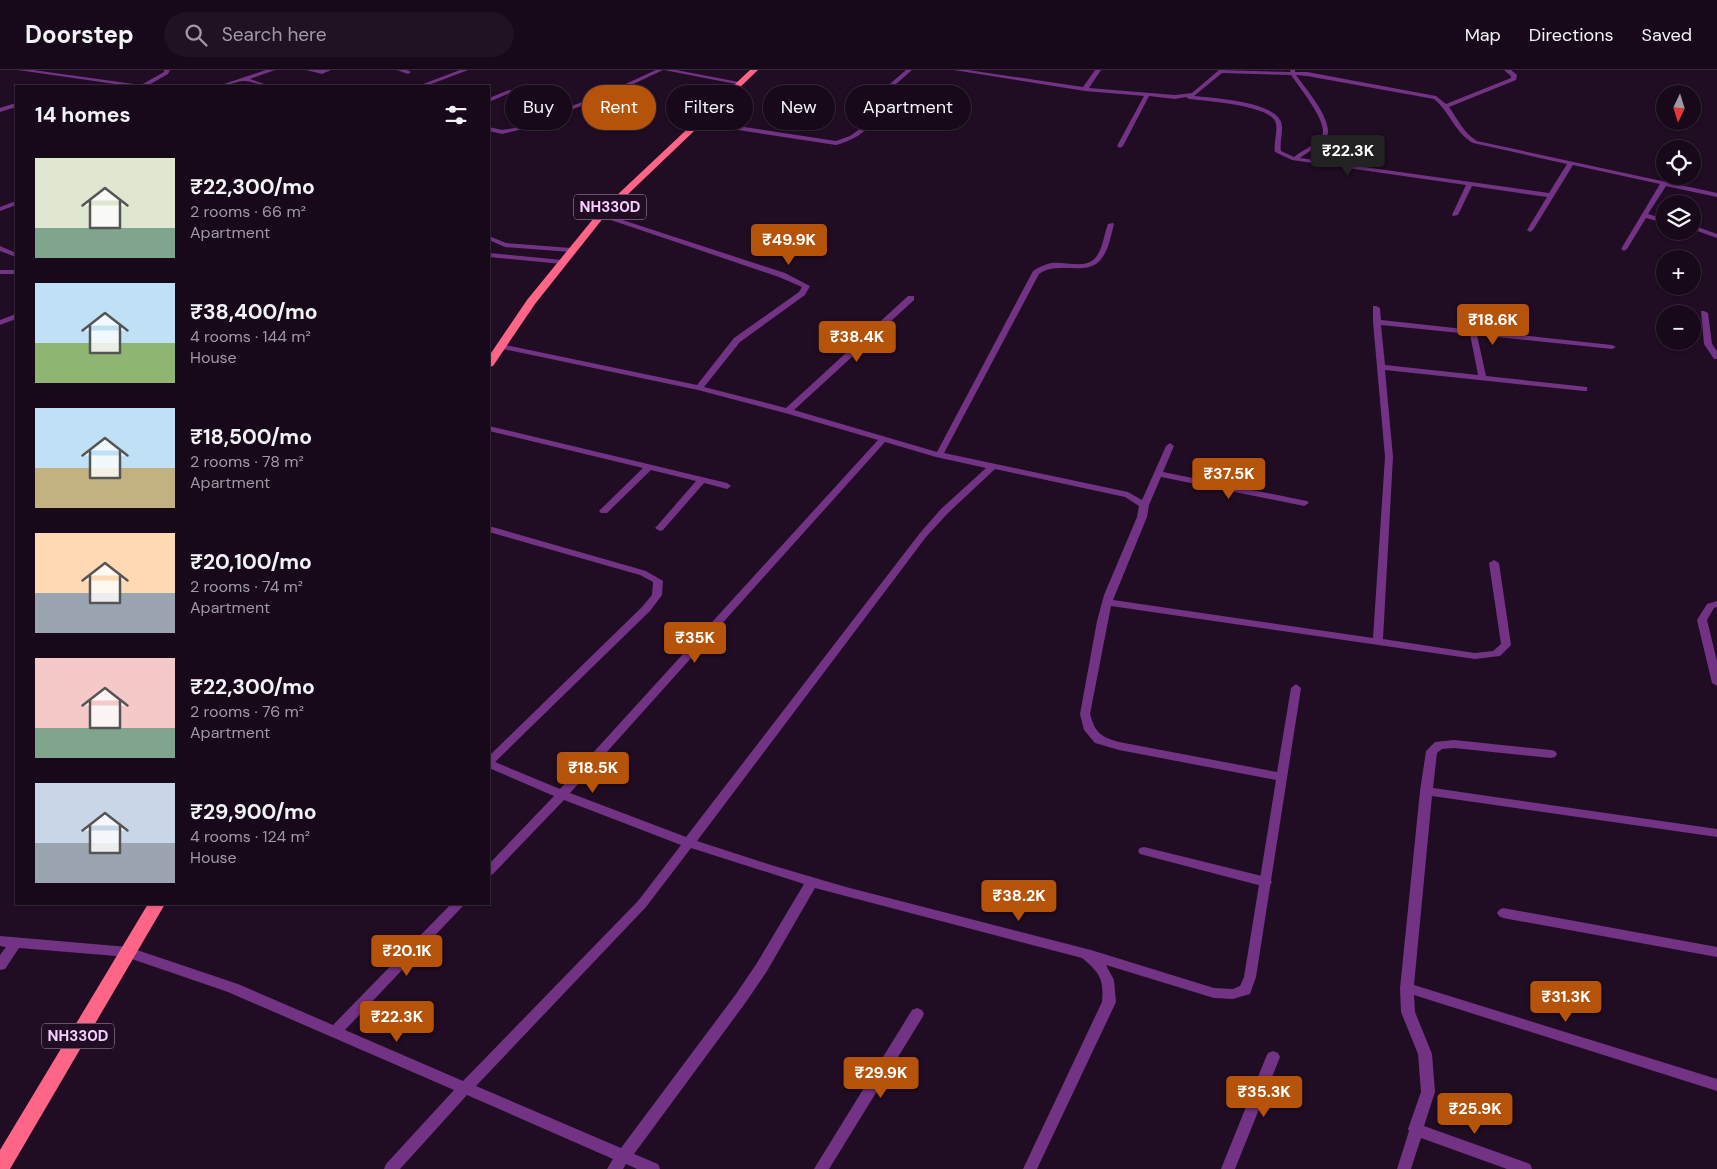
<!DOCTYPE html>
<html lang="en">
<head>
<meta charset="utf-8">
<style>
  body { margin:0; font-family:"DM Sans",sans-serif; background:#211223; color:#f1f3f6; height:100vh; display:flex; flex-direction:column; font-size:19px; white-space:nowrap }
  * { box-sizing:border-box; margin:0 }
  p { font-size:16px; color:#9f9aa2 }
  .icon { flex:none; width:28px; height:28px; fill:none; stroke:currentColor; stroke-width:2; stroke-linecap:round; stroke-linejoin:round }
  .map { position:relative; flex:1; overflow:hidden }
  .drawer { position:absolute; left:15px; top:15px; width:475px; height:820px; display:flex; flex-direction:column; background:#18091a; border-radius:0px; box-shadow:0 1px 4px #0004,0 0 0 1px #362a39 }
  .drawer>* { flex:none }
  .banner { position:absolute; left:505px; top:15px; width:475px; height:45px; display:flex; gap:10px }
  .needle { width:32px; rotate:184deg }
  .tools { position:absolute; left:1656px; top:15px; display:grid; gap:10px }
  .tools a { display:grid; place-items:center; width:45px; height:45px; border-radius:50%; background:#18091a; box-shadow:0 1px 4px #0004,0 0 0 1px #362a39; font-size:25px }
  .price { position:absolute; translate:-50% -42px; padding:0 11px; border-radius:5px; background:#b45309; color:#fff; font-size:16px; line-height:32px; filter:drop-shadow(0 1px 2px #0008) }
  .price::after { content:''; position:absolute; left:50%; top:30px; width:15px; height:11px; margin-left:-8px; background:inherit; clip-path:polygon(0 0,100% 0,50% 100%) }
  .price.selected { background:#222; color:#fff }
  ul { padding:0; list-style:none }
  li { display:flex; align-items:center; gap:15px; height:125px; padding:0 20px }
  li span { display:grid; place-items:center; flex:none; width:140px; height:100px; border-radius:0px; color:#555 }
  li>.icon { margin-inline-start:auto }
  span .icon { width:60px; height:60px; fill:#fffc; stroke-width:1 }
  li b { font-size:21px }
  h2 { display:flex; justify-content:space-between; align-items:center; height:60px; padding:0 20px; font-size:21px }
  .pill { padding:0 18px; border-radius:22px; background:#18091a; box-shadow:0 1px 4px #0004,0 0 0 1px #362a39; font-size:18px; line-height:45px }
  .pill.selected { background:#b45309; color:#fff }
  header { display:flex; align-items:center; gap:30px; box-sizing:border-box; height:70px; padding:0 25px; background:#18091a; border-bottom:1px solid #362a39 }
  header strong { font-size:24px }
  nav { display:flex; gap:28px; margin-inline-start:auto; font-size:18px }
  .search { width:350px; height:45px; background:#211223; display:flex; align-items:center; gap:12px; box-sizing:border-box; padding:0 18px; border-radius:28px; color:#9f9aa2; font-size:19px }
  .map>svg:first-child { display:block }
</style>
</head>
<body>
<header>
<strong>Doorstep</strong>
<div class="search"><svg class="icon" aria-label="search" viewBox="0 0 24 24"><circle cx="10" cy="10" r="6"/><path d="M15 15l6 6"/></svg>Search here</div>
<nav><a>Map</a><a>Directions</a><a>Saved</a></nav>
</header>
<div class="map">
<svg width="1717" height="1099" viewBox="0 0 1717 1099">
  <rect width="100%" height="100%" fill="#200c23"/>
  <g fill="none" stroke-linecap="round" stroke-linejoin="round">
    <g fill="#723385" fill-rule="evenodd">
      <path d="M 16,131 L 16,135 L 0,141 L 0,137 Z"/>
      <path d="M 489,166 L 506,173 L 571,178 L 574,180 L 571,182 L 505,177 L 489,170 Z"/>
      <path d="M 489,183 L 562,190 L 566,192 L 562,194 L 489,187 Z"/>
      <path d="M 489,356 L 727,413 L 731,416 L 727,419 L 704,413 L 663,460 L 660,461 L 655,458 L 657,456 L 696,411 L 651,400 L 607,443 L 601,443 L 599,441 L 601,439 L 643,398 L 489,361 Z"/>
      <path d="M 1144,777 L 1266,807 L 1270,809 L 1272,812 L 1270,815 L 1266,817 L 1140,784 L 1138,781 L 1140,778 Z"/>
      <path d="M 0,866 L 128,877 L 133,878 L 134,882 L 133,886 L 128,887 L 19,878 L 5,899 L 0,900 L 0,885 L 6,877 L 0,876 Z"/>
    </g>
    <g fill="#723385" fill-rule="evenodd">
      <path d="M 18,0 L 33,0 L 141,15 L 164,2 L 164,0 L 170,0 L 168,4 L 147,16 L 129,16 Z"/>
      <path d="M 266,0 L 275,0 L 250,9 L 270,16 C 261,16 254,12 246,11 C 237,10 227,17 218,16 Z"/>
      <path d="M 306,0 L 331,0 L 322,4 Z"/>
      <path d="M 397,0 L 407,0 L 411,2 L 408,4 Z"/>
      <path d="M 460,0 L 468,0 L 426,16 L 418,16 Z"/>
      <path d="M 656,0 L 663,0 L 612,24 L 519,60 L 502,64 L 489,61 L 489,57 L 502,60 L 515,58 L 608,22 Z"/>
      <path d="M 664,0 L 676,0 L 744,13 L 741,15 Z"/>
      <path d="M 906,0 L 912,0 L 879,29 L 875,29 L 875,27 Z"/>
      <path d="M 954,0 L 968,0 L 1083,17 L 1095,0 L 1101,0 L 1089,18 L 1175,25 L 1192,23 L 1219,0 L 1290,2 L 1291,0 L 1295,0 L 1295,2 L 1307,2 L 1436,26 L 1446,34 L 1511,8 L 1511,6 L 1504,0 L 1511,0 L 1517,5 L 1516,10 L 1449,37 C 1458,50 1464,63 1477,71 L 1717,123 L 1717,127 L 1666,116 L 1648,144 L 1665,149 L 1665,153 L 1646,148 L 1627,179 L 1624,181 L 1621,179 L 1660,114 L 1573,95 L 1533,160 L 1530,162 L 1527,160 L 1547,127 L 1472,116 L 1458,145 L 1453,146 L 1452,145 L 1466,115 L 1292,90 L 1275,82 C 1273,73 1279,59 1275,51 C 1267,35 1206,31 1189,29 L 1186,27 L 1175,29 L 1149,26 L 1123,76 L 1120,78 L 1117,76 L 1144,26 L 1085,21 ZM 1222,3 L 1291,5 C 1299,17 1329,53 1322,66 C 1318,73 1300,82 1294,87 L 1281,81 C 1279,71 1285,58 1280,50 C 1269,31 1214,28 1194,26 ZM 1296,5 L 1307,6 L 1434,29 C 1450,42 1455,63 1473,73 L 1567,94 L 1549,123 L 1300,88 C 1307,82 1319,77 1325,70 C 1338,55 1305,18 1296,5 Z"/>
      <path d="M 509,20 L 514,21 L 489,32 L 489,28 Z"/>
      <path d="M 16,33 L 16,37 L 0,42 L 0,38 Z"/>
      <path d="M 875,48 L 878,50 L 877,51 C 864,62 853,71 836,75 L 699,54 L 696,52 L 699,50 L 836,71 L 850,66 Z"/>
      <path d="M 601,143 L 785,203 L 810,216 L 805,225 L 740,272 L 704,317 L 786,338 L 908,226 L 914,226 L 914,230 L 794,340 L 937,382 L 1033,201 C 1039,197 1044,195 1051,193 C 1065,191 1086,200 1096,187 C 1103,178 1104,164 1108,154 L 1113,153 L 1114,154 C 1111,165 1109,179 1102,188 C 1088,208 1058,190 1039,204 L 944,383 L 1128,422 L 1142,430 L 1166,376 L 1170,373 L 1174,376 L 1163,402 L 1307,431 L 1309,433 L 1304,436 L 1161,407 L 1149,435 L 1147,447 L 1113,530 L 1373,568 L 1385,387 L 1373,252 L 1373,236 L 1376,236 L 1380,238 L 1381,250 L 1612,275 L 1616,277 L 1612,279 L 1477,265 L 1486,306 L 1587,317 L 1587,321 L 1584,321 L 1385,300 L 1393,387 L 1383,569 L 1475,583 L 1493,581 L 1501,574 L 1489,493 L 1494,490 L 1499,493 L 1511,575 L 1500,586 L 1475,589 L 1111,536 L 1090,644 C 1096,664 1100,666 1119,672 L 1277,702 L 1291,618 L 1296,614 L 1301,618 L 1256,907 L 1250,924 L 1233,929 L 1214,928 L 1106,895 L 1114,910 L 1116,932 L 1037,1099 L 1023,1099 L 1102,932 C 1104,909 1100,903 1082,888 L 815,818 L 767,901 L 746,932 L 634,1084 L 658,1094 L 660,1099 L 637,1099 L 626,1094 L 623,1099 L 607,1099 L 613,1089 L 467,1025 L 400,1099 L 384,1099 L 386,1094 L 454,1020 L 228,922 L 123,886 L 122,882 L 123,878 L 128,877 L 238,914 L 333,955 L 451,834 L 464,834 L 462,837 L 345,960 L 463,1011 L 638,831 L 681,775 L 564,730 L 493,804 L 489,806 L 489,794 L 554,726 L 489,698 L 489,686 L 642,537 L 652,525 L 653,512 L 640,505 L 489,462 L 489,456 L 646,501 L 663,511 L 662,525 L 650,541 L 495,692 L 560,719 L 878,370 L 785,343 L 698,320 L 498,278 L 498,274 L 501,274 L 697,315 L 734,268 L 799,222 L 802,217 L 779,207 L 599,146 L 599,144 ZM 1381,255 L 1470,264 L 1478,305 L 1385,295 ZM 885,372 L 936,387 L 986,398 L 941,439 L 920,463 L 686,767 L 570,723 ZM 995,399 L 1125,427 L 1139,436 L 1137,447 L 1104,525 L 1097,551 L 1080,644 L 1084,660 L 1095,673 L 1119,680 L 1276,710 L 1244,907 L 1240,916 L 1233,919 L 1214,918 L 1091,880 L 846,817 L 771,795 L 697,771 L 926,467 L 948,443 ZM 691,778 L 804,814 L 757,893 L 736,924 L 621,1078 L 476,1016 L 646,837 Z"/>
      <path d="M 1692,155 L 1717,164 L 1717,168 L 1692,159 Z"/>
      <path d="M 0,176 L 16,183 L 16,187 L 0,181 Z"/>
      <rect x="0" y="200" width="16" height="4"/>
      <path d="M 1701,241 L 1704,241 L 1708,243 L 1712,274 L 1717,281 L 1717,289 L 1714,289 L 1704,274 Z"/>
      <path d="M 16,244 L 16,249 L 0,255 L 0,250 Z"/>
      <path d="M 1717,531 L 1717,537 L 1714,538 L 1707,550 L 1717,591 L 1717,616 L 1712,613 L 1697,550 L 1707,534 Z"/>
      <path d="M 1454,670 L 1551,680 L 1555,681 L 1557,684 L 1555,687 L 1551,688 L 1454,678 L 1442,679 L 1437,683 L 1433,718 L 1717,759 L 1717,767 L 1432,726 L 1414,915 L 1717,1009 L 1717,1021 L 1414,925 L 1415,942 L 1432,984 L 1435,1022 L 1424,1056 L 1530,1094 L 1532,1099 L 1507,1099 L 1421,1068 L 1411,1099 L 1397,1099 L 1409,1061 L 1408,1059 L 1421,1022 L 1418,984 L 1401,942 L 1400,918 L 1420,721 L 1426,681 L 1435,672 Z"/>
      <path d="M 1503,838 L 1717,877 L 1717,887 L 1503,848 L 1499,846 L 1497,843 L 1499,840 Z"/>
      <path d="M 917,938 L 922,940 L 924,944 L 922,948 L 829,1099 L 814,1099 L 912,940 Z"/>
      <path d="M 1273,981 L 1278,983 L 1280,987 L 1235,1099 L 1221,1099 L 1266,987 L 1268,983 Z"/>
    </g>
    <g fill="#ff6586" fill-rule="evenodd">
      <path d="M 750,0 L 758,0 L 604,147 L 535,234 L 493,296 L 489,297 L 489,286 L 527,230 L 598,143 Z"/>
      <path d="M 148,834 L 165,834 L 10,1099 L 0,1099 L 0,1080 Z"/>
    </g>
  </g>
  <g text-anchor="middle" stroke-width="4.5" stroke-linejoin="round" paint-order="stroke">
    <g fill="#200c23" stroke="#b694bd" stroke-width="1">
      <rect x="574" y="124.5" width="72" height="25" rx="4"/>
      <rect x="42" y="953.5" width="72" height="25" rx="4"/>
    </g>
    <g font-size="15" font-weight="bold" fill="#f7ceff">
      <text x="610" y="142">NH330D</text>
      <text x="78" y="971">NH330D</text>
    </g>
  </g>
</svg>
<div class="tools">
<a><svg class="needle" viewBox="-14 -14 28 28"><path d="M0-13l5 13h-10z" fill="#e53935"/><path d="M0 13l5-13h-10z" fill="#9f9aa2"/></svg></a>
<a><svg class="icon" aria-label="locate" viewBox="0 0 24 24"><circle cx="12" cy="12" r="6"/><path d="M12 2v4M12 18v4M2 12h4M18 12h4"/></svg></a>
<a><svg class="icon" aria-label="layers" viewBox="0 0 24 24"><path d="M12 4l9 5-9 5-9-5zM3 14l9 5 9-5"/></svg></a>
<a>+</a>
<a>−</a>
</div>
<b class="price selected" style="left:1348px;top:107px">₹22.3K</b>
<b class="price" style="left:789px;top:196px">₹49.9K</b>
<b class="price" style="left:1493px;top:276px">₹18.6K</b>
<b class="price" style="left:857px;top:293px">₹38.4K</b>
<b class="price" style="left:1229px;top:430px">₹37.5K</b>
<b class="price" style="left:695px;top:594px">₹35K</b>
<b class="price" style="left:593px;top:724px">₹18.5K</b>
<b class="price" style="left:1019px;top:852px">₹38.2K</b>
<b class="price" style="left:407px;top:907px">₹20.1K</b>
<b class="price" style="left:1566px;top:953px">₹31.3K</b>
<b class="price" style="left:397px;top:973px">₹22.3K</b>
<b class="price" style="left:881px;top:1029px">₹29.9K</b>
<b class="price" style="left:1264px;top:1048px">₹35.3K</b>
<b class="price" style="left:1475px;top:1065px">₹25.9K</b>
<div class="banner">
<a class="pill">Buy</a>
<a class="pill selected">Rent</a>
<a class="pill">Filters</a>
<a class="pill">New</a>
<a class="pill">Apartment</a>
</div>
<section class="drawer">
<h2>14 homes<svg class="icon" aria-label="filters" viewBox="0 0 24 24"><path d="M4 7h16M4 17h16"/><circle cx="9" cy="7" r="2"/><circle cx="15" cy="17" r="2"/></svg></h2>
<ul>
<li><span style="background:linear-gradient(#dfe7d0 70%,#7fa58c 0)"><svg class="icon" aria-label="home" viewBox="0 0 24 24"><path d="M3 11l9-7 9 7M6 9v11h12V9"/></svg></span><div><b>₹22,300/mo</b><p>2 rooms · 66 m²</p><p>Apartment</p></div></li>
<li><span style="background:linear-gradient(#bfe0f5 60%,#8fb573 0)"><svg class="icon" aria-label="home" viewBox="0 0 24 24"><path d="M3 11l9-7 9 7M6 9v11h12V9"/></svg></span><div><b>₹38,400/mo</b><p>4 rooms · 144 m²</p><p>House</p></div></li>
<li><span style="background:linear-gradient(#bfe0f5 60%,#c2b280 0)"><svg class="icon" aria-label="home" viewBox="0 0 24 24"><path d="M3 11l9-7 9 7M6 9v11h12V9"/></svg></span><div><b>₹18,500/mo</b><p>2 rooms · 78 m²</p><p>Apartment</p></div></li>
<li><span style="background:linear-gradient(#ffd9b3 60%,#9aa5b1 0)"><svg class="icon" aria-label="home" viewBox="0 0 24 24"><path d="M3 11l9-7 9 7M6 9v11h12V9"/></svg></span><div><b>₹20,100/mo</b><p>2 rooms · 74 m²</p><p>Apartment</p></div></li>
<li><span style="background:linear-gradient(#f6c9c9 70%,#7fa58c 0)"><svg class="icon" aria-label="home" viewBox="0 0 24 24"><path d="M3 11l9-7 9 7M6 9v11h12V9"/></svg></span><div><b>₹22,300/mo</b><p>2 rooms · 76 m²</p><p>Apartment</p></div></li>
<li><span style="background:linear-gradient(#c9d6e8 60%,#9aa5b1 0)"><svg class="icon" aria-label="home" viewBox="0 0 24 24"><path d="M3 11l9-7 9 7M6 9v11h12V9"/></svg></span><div><b>₹29,900/mo</b><p>4 rooms · 124 m²</p><p>House</p></div></li>
</ul>
</section>
</div>
</body>
</html>
